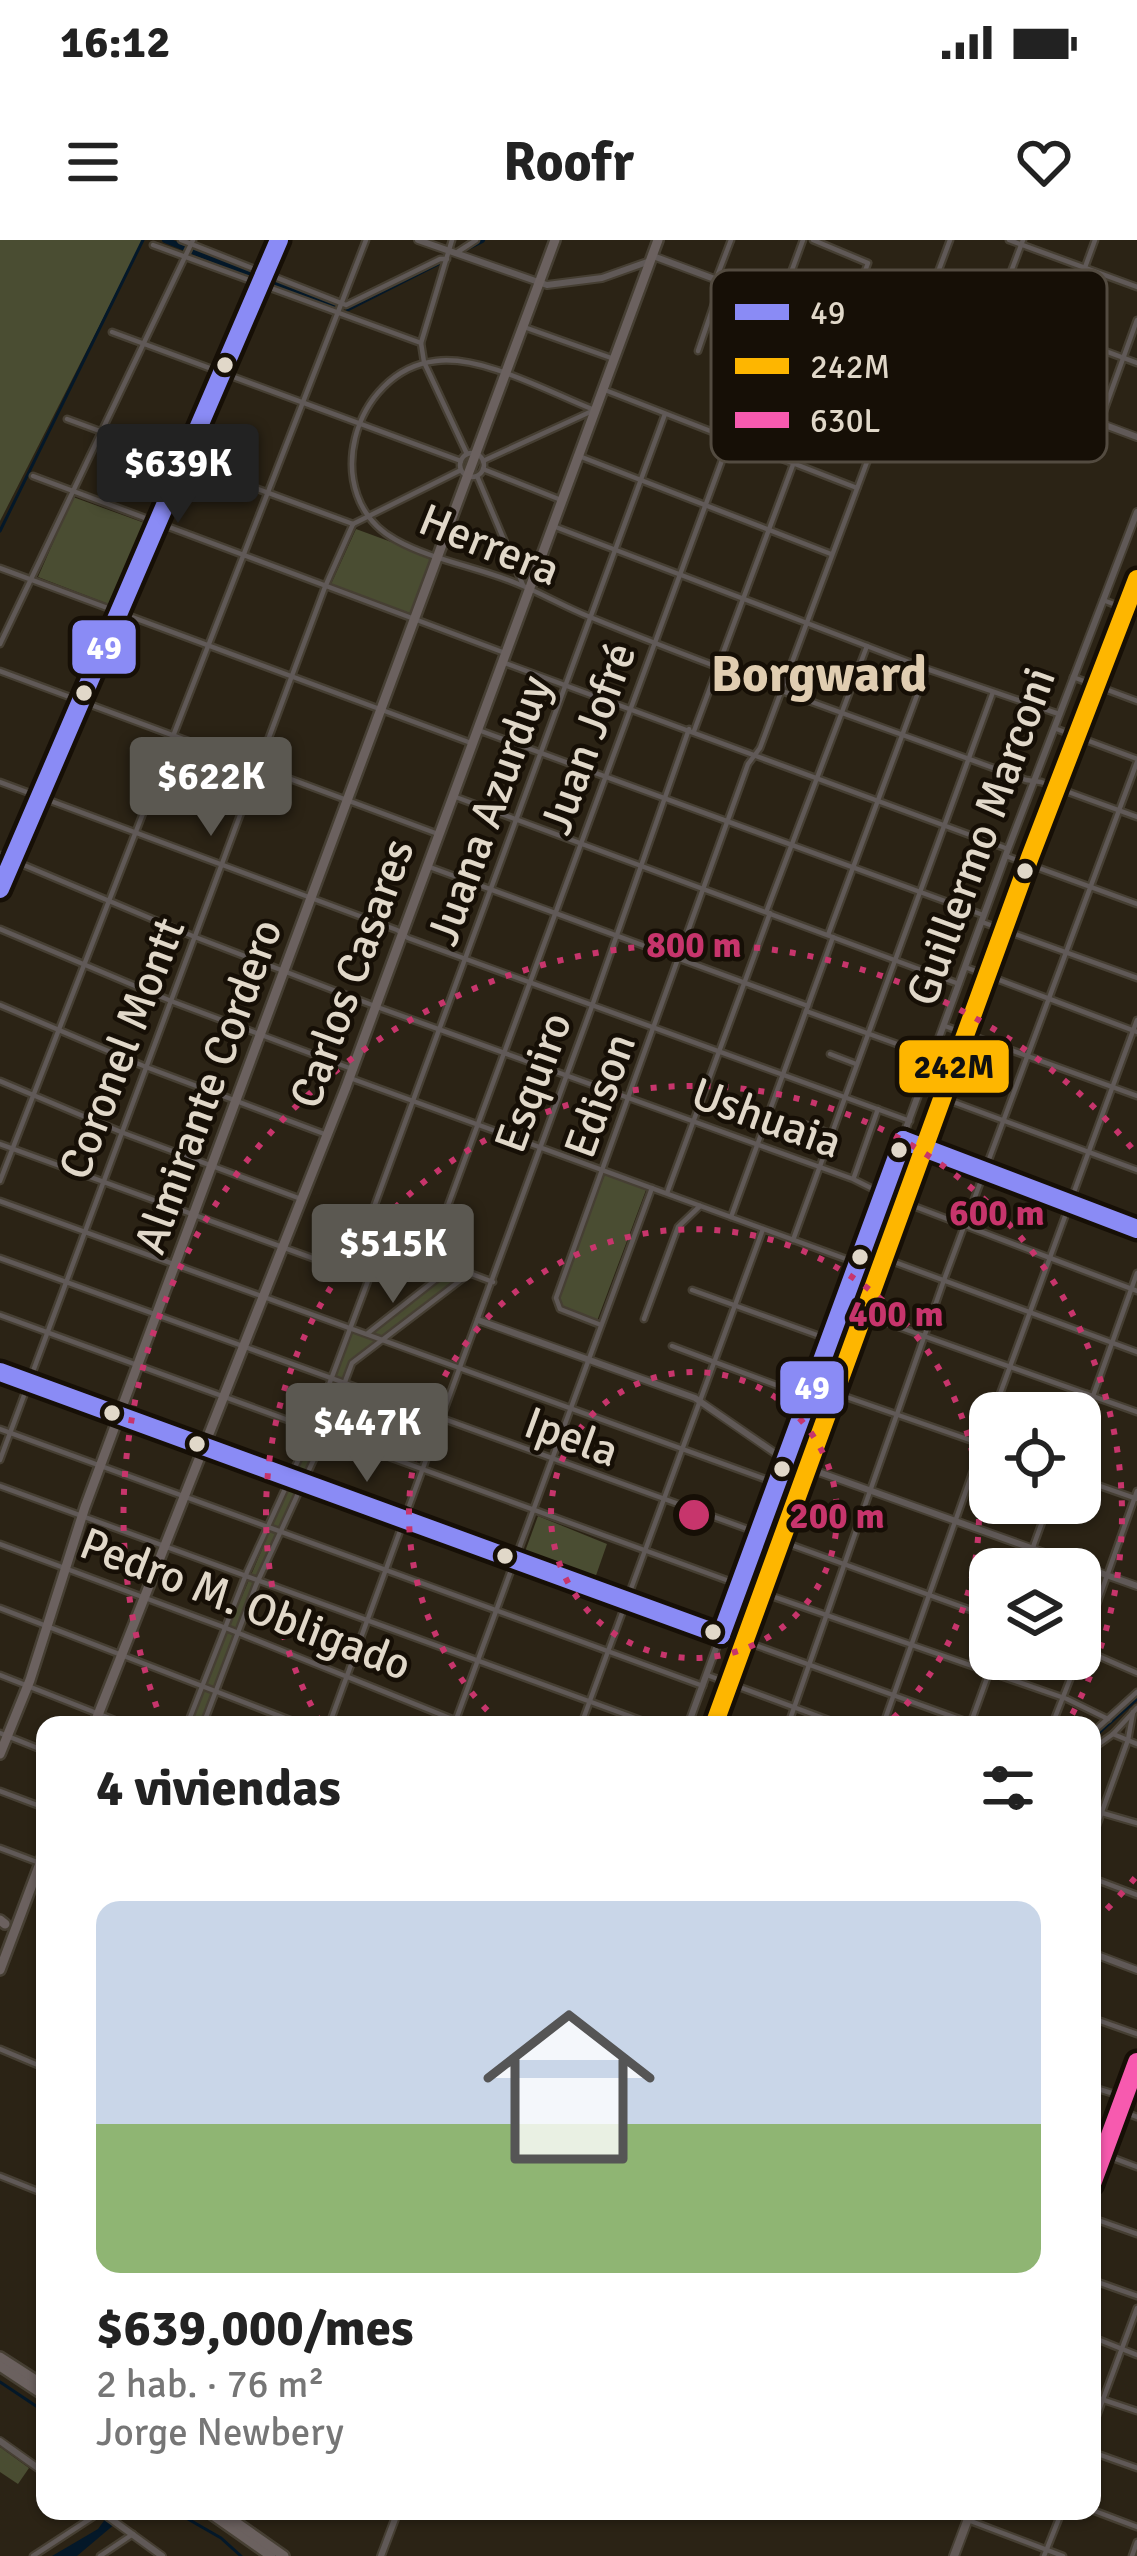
<!DOCTYPE html>
<html lang="es">
<head>
<meta charset="utf-8">
<style>
  body { margin:0; font-family:Signika,sans-serif; background:#f6f6f6; color:#222; height:100vh; display:flex; flex-direction:column; font-size:45px; white-space:nowrap }
  * { box-sizing:border-box; margin:0 }
  p { font-size:39px; color:#767676 }
  .icon { flex:none; width:66px; height:66px; fill:none; stroke:currentColor; stroke-width:2; stroke-linecap:round; stroke-linejoin:round }
  .map { position:relative; flex:1; overflow:hidden }
  .side { position:absolute; left:36px; top:1476px; width:1065px; height:804px; display:flex; flex-direction:column; background:#fff; border-radius:24px; box-shadow:0 3px 9px #0004 }
  .side>* { flex:none }
  .fabs { position:absolute; left:969px; top:1152px; display:grid; gap:24px }
  .fabs a { display:grid; place-items:center; width:132px; height:132px; border-radius:24px; background:#fff; box-shadow:0 3px 9px #0004; font-size:60px }
  .price { position:absolute; translate:-50% -102px; padding:0 27px; border-radius:12px; background:#5b5851; color:#fff; font-size:39px; line-height:78px; filter:drop-shadow(0 3px 6px #0008) }
  .price::after { content:''; position:absolute; left:50%; top:72px; width:36px; height:27px; margin-left:-18px; background:inherit; clip-path:polygon(0 0,100% 0,50% 100%) }
  .price.on { background:#222; color:#fff }
  ul { padding:0; list-style:none }
  li { display:grid; align-content:center; gap:24px; height:636px; padding:0 60px }
  li span { display:grid; place-items:center; height:372px; border-radius:24px; color:#555 }
  li>.icon { margin-inline-start:auto }
  span .icon { width:216px; height:216px; fill:#fffc; stroke-width:1 }
  li b { font-size:51px }
  h2 { display:flex; justify-content:space-between; align-items:center; height:144px; padding:0 60px; font-size:51px }
  .status { display:flex; justify-content:space-between; align-items:center; height:84px; padding:0 60px; background:#fff; direction:ltr }
  .status svg { height:33px; fill:currentColor }
  header { display:flex; justify-content:space-between; align-items:center; height:156px; padding:0 60px; background:#fff; font-size:54px; font-weight:700 }
  .map>svg:first-child { display:block }
</style>
</head>
<body>
<div class="status"><b>16:12</b><svg viewBox="0 0 49 12"><path d="M0 12V9h3v3zM5 12V6h3v6zM10 12V3h3v9zM15 12V0h3v12zM26 1h20v11H26zM47 4h2v5h-2z"/></svg></div>
<header><svg class="icon" aria-label="menu" viewBox="0 0 24 24"><path d="M4 6h16M4 12h16M4 18h16"/></svg>Roofr<svg class="icon" aria-label="heart" viewBox="0 0 24 24"><path d="M12 20l-8-8c-3-5 5-10 8-4 3-6 11-1 8 4z"/></svg></header>
<div class="map">
<svg width="1137" height="2316" viewBox="0 0 1137 2316">
  <rect width="100%" height="100%" fill="#2b2315"/>
  <g fill="#4a4d32">
    <path d="M 0,0 L 143,0 L 0,281 Z"/>
    <path d="M 871,29 L 924,53 L 906,105 L 849,85 Z"/>
    <path d="M 73,257 L 150,285 L 116,367 L 38,337 Z"/>
    <path d="M 356,289 L 432,317 L 412,374 L 331,344 Z"/>
    <path d="M 605,934 L 646,950 L 597,1081 L 564,1068 L 558,1057 Z"/>
    <path d="M 452,1027 L 468,1032 L 348,1124 L 324,1194 L 256,1341 L 200,1485 L 189,1485 C 241,1353 301,1225 350,1091 L 371,1093 Z"/>
    <path d="M 538,1276 L 607,1304 L 593,1344 L 523,1317 Z"/>
    <path d="M 0,2207 L 29,2228 L 18,2244 L 0,2232 Z"/>
  </g>
  <path fill="#041829" d="M 111,2271 L 123,2271 L 122,2278 L 77,2316 L 52,2316 L 98,2289 Z"/>
  <g fill="none" stroke-linecap="round" stroke-linejoin="round">
    <g stroke="#041829" stroke-width="3">
      <path d="M 0,291 L 143,0"/>
      <path d="M 1092,1499 L 1137,1459"/>
      <path d="M 0,2142 L 45,2172"/>
      <path d="M 174,2271 L 221,2298 L 241,2316"/>
    </g>
    <g stroke="#041829" stroke-width="6">
      <path d="M 165,0 L 185,8"/>
      <path d="M 464,9 L 482,0"/>
      <path d="M 192,11 L 258,37"/>
      <path d="M 266,40 L 333,64"/>
      <path d="M 348,68 L 437,23"/>
    </g>
    <defs>
      <g id="minor">
        <path d="M 181,0 L 346,65 L 440,19 L 447,19"/>
        <path d="M 1009,0 L 1137,47"/>
        <path d="M 153,5 L 421,103 L 424,122 L 467,214"/>
        <path d="M 456,13 L 476,0"/>
        <path d="M 716,39 L 731,0"/>
        <path d="M 934,47 L 1137,123"/>
        <path d="M 524,87 L 614,119"/>
        <path d="M 112,92 L 461,221"/>
        <path d="M 421,103 L 452,0"/>
        <path d="M 698,111 L 722,41"/>
        <path d="M 756,129 L 822,152"/>
        <path d="M 972,135 L 1023,0"/>
        <path d="M 605,150 L 857,248"/>
        <path d="M 1037,158 L 1095,0"/>
        <path d="M 592,169 C 549,152 482,115 436,121 C 353,130 317,257 396,300 C 432,320 477,327 516,343 C 541,353 565,367 590,377 C 734,436 881,486 1026,540 L 1041,542 L 1137,577"/>
        <path d="M 67,179 L 353,284"/>
        <path d="M 1100,182 L 1137,80"/>
        <circle cx="472" cy="225" r="12"/>
        <path d="M 579,216 L 831,314"/>
        <path d="M 483,221 L 590,172"/>
        <path d="M 483,229 L 561,260"/>
        <path d="M 33,236 L 505,413"/>
        <path d="M 477,236 L 523,345"/>
        <path d="M 353,284 L 461,230"/>
        <path d="M 553,286 L 927,429 L 1059,474"/>
        <path d="M 0,328 L 471,503"/>
        <path d="M 1103,360 L 1137,373"/>
        <path d="M 0,404 L 193,0"/>
        <path d="M 502,422 L 1008,609"/>
        <path d="M 0,431 L 438,594"/>
        <path d="M 1073,437 L 1137,461"/>
        <path d="M 1054,488 L 1137,519"/>
        <path d="M 481,491 L 983,675"/>
        <path d="M 694,491 L 868,23 L 813,0"/>
        <path d="M 0,542 L 397,690 L 408,698 L 910,881"/>
        <path d="M 453,556 L 959,744"/>
        <path d="M 0,615 L 195,697 L 380,768 L 853,939 L 887,956 L 1137,1051"/>
        <path d="M 1006,616 L 1137,664"/>
        <path d="M 427,626 L 808,766"/>
        <path d="M 0,649 L 279,0"/>
        <path d="M 767,670 L 867,406"/>
        <path d="M 982,682 L 1137,738"/>
        <path d="M 0,689 L 171,761 L 352,829"/>
        <path d="M 828,695 L 926,431"/>
        <path d="M 965,727 L 1137,792"/>
        <path d="M 0,765 L 146,827 L 327,895"/>
        <path d="M 806,771 L 930,816"/>
        <path d="M 945,786 L 1137,856"/>
        <path d="M 830,814 L 856,824"/>
        <path d="M 350,838 L 857,1023"/>
        <path d="M 0,841 L 121,892 L 301,959"/>
        <path d="M 921,850 L 1137,930"/>
        <path d="M 804,884 L 832,894"/>
        <path d="M 903,900 L 1137,989"/>
        <path d="M 0,904 L 367,1038"/>
        <path d="M 854,937 L 878,869"/>
        <path d="M 0,941 L 366,0"/>
        <path d="M 667,953 L 770,673"/>
        <path d="M 0,961 L 776,1243"/>
        <path d="M 731,977 L 833,697"/>
        <path d="M 793,1000 L 993,452"/>
        <path d="M 862,1010 L 1137,1112"/>
        <path d="M 429,1017 L 803,0"/>
        <path d="M 0,1018 L 990,1377"/>
        <path d="M 493,1042 L 371,996 L 367,986 L 665,174"/>
        <path d="M 692,1050 L 828,1099"/>
        <path d="M 840,1066 L 1137,1172"/>
        <path d="M 0,1075 L 740,1345 L 1067,1459 L 1108,1479"/>
        <path d="M 644,1079 L 678,987 L 700,966"/>
        <path d="M 601,1085 L 560,1069 L 556,1058 L 748,524 L 760,508 L 950,0"/>
        <path d="M 368,1093 L 452,1027"/>
        <path d="M 672,1106 L 808,1157"/>
        <path d="M 0,1132 L 976,1485"/>
        <path d="M 812,1145 L 990,1207"/>
        <path d="M 1093,1156 L 1137,1033"/>
        <path d="M 993,1173 L 1137,780"/>
        <path d="M 1080,1175 L 1087,1154"/>
        <path d="M 0,1189 L 703,1446"/>
        <path d="M 0,1220 L 325,347 L 353,284"/>
        <path d="M 1080,1239 L 1137,1259"/>
        <path d="M 0,1246 L 654,1485"/>
        <path d="M 0,1304 L 226,1388 L 467,1485"/>
        <path d="M 1025,1329 L 1049,1263"/>
        <path d="M 0,1368 L 303,1485"/>
        <path d="M 1080,1408 L 1137,1433"/>
        <path d="M 1080,1412 L 1137,1251"/>
        <path d="M 0,1435 L 127,1485"/>
        <path d="M 707,1435 L 842,1485"/>
        <path d="M 187,1485 L 247,1332 L 312,1190 L 383,1001"/>
        <path d="M 203,1485 L 256,1345 L 325,1195 L 352,1123 L 470,1033"/>
        <path d="M 329,1485 L 592,766 L 689,489"/>
        <path d="M 454,1485 L 652,948"/>
        <path d="M 581,1485 L 763,989"/>
        <path d="M 788,1485 L 944,1040 L 1137,522"/>
        <path d="M 883,1485 L 990,1183"/>
        <path d="M 970,1485 L 994,1419"/>
        <path d="M 1052,1485 L 1078,1419"/>
        <path d="M 0,1493 L 45,1511"/>
        <path d="M 1092,1493 L 1137,1452"/>
        <path d="M 1113,1494 L 1137,1504"/>
        <path d="M 1092,1509 L 1113,1494 L 1137,1468"/>
        <path d="M 0,1551 L 45,1568"/>
        <path d="M 1092,1570 L 1137,1583"/>
        <path d="M 1092,1599 L 1128,1500 L 1133,1472"/>
        <path d="M 0,1608 L 45,1625"/>
        <path d="M 1092,1638 L 1137,1655"/>
        <path d="M 1092,1778 L 1137,1794"/>
        <path d="M 0,1809 L 45,1828"/>
        <path d="M 1092,1847 L 1121,1856"/>
        <path d="M 1119,1870 L 1137,1877"/>
        <path d="M 1092,1910 L 1137,1927"/>
        <path d="M 0,1936 L 45,1954"/>
        <path d="M 1092,1978 L 1137,1994"/>
        <path d="M 1092,2040 L 1137,2056"/>
        <path d="M 1092,2097 L 1137,2115"/>
        <path d="M 1092,2156 L 1137,2171"/>
        <path d="M 1092,2189 L 1137,2068"/>
        <path d="M 1092,2212 L 1137,2228"/>
        <path d="M 1092,2270 L 1137,2287"/>
        <path d="M 968,2280 L 1063,2316"/>
        <path d="M 33,2316 L 99,2273"/>
        <path d="M 100,2316 L 133,2294"/>
        <path d="M 1044,2316 L 1062,2271"/>
        <path d="M 1132,2316 L 1137,2302"/>
      </g>
      <g id="tertiary">
        <path d="M 418,0 L 547,45 L 602,38 L 650,21"/>
        <path d="M 653,16 L 1137,197"/>
        <path d="M 478,1080 L 695,1158 L 785,1220 L 1137,1346"/>
        <path d="M 688,1485 L 1008,609 L 1137,272"/>
        <path d="M 1092,1713 L 1137,1730"/>
        <path d="M 0,2201 L 45,2233"/>
        <path d="M 100,2271 L 162,2316"/>
        <path d="M 381,2316 L 398,2271"/>
      </g>
      <g id="secondary">
        <path d="M 1092,1944 L 1137,1822"/>
        <path d="M 954,2316 L 971,2271"/>
      </g>
      <g id="primary">
        <path d="M 94,1485 L 346,847 L 658,0"/>
        <path d="M 0,1514 L 30,1440 L 85,1267 L 555,0"/>
        <path d="M 0,1680 L 5,1684"/>
        <path d="M 0,1730 L 45,1610"/>
        <path d="M 0,2117 L 45,2146"/>
        <path d="M 0,2126 L 45,2156"/>
        <path d="M 207,2271 L 271,2316"/>
        <path d="M 220,2271 L 284,2316"/>
      </g>
    </defs>
    <use href="#minor" stroke="#463f33" stroke-width="9"/>
    <use href="#tertiary" stroke="#463f33" stroke-width="10"/>
    <use href="#secondary" stroke="#463f33" stroke-width="12"/>
    <use href="#primary" stroke="#463f33" stroke-width="14"/>
    <use href="#minor" stroke="#605957" stroke-width="4.5"/>
    <use href="#tertiary" stroke="#605957" stroke-width="6"/>
    <use href="#secondary" stroke="#625956" stroke-width="8"/>
    <use href="#primary" stroke="#6b615f" stroke-width="9"/>
    <defs>
      <g id="bus-1">
        <path d="M 0,649 L 279,0"/>
        <path d="M 903,900 L 1137,989"/>
        <path d="M 0,1132 L 721,1395"/>
        <path d="M 721,1395 L 903,900"/>
      </g>
      <path id="bus-2" d="M 714,1485 L 1030,617 L 1137,339"/>
      <path id="bus-3" d="M 1092,1944 L 1137,1822"/>
    </defs>
    <use href="#bus-1" stroke="#160f06" stroke-width="27"/>
    <use href="#bus-2" stroke="#160f06" stroke-width="27"/>
    <use href="#bus-3" stroke="#160f06" stroke-width="27"/>
    <use href="#bus-1" stroke="#8a8bf5" stroke-width="18"/>
    <use href="#bus-2" stroke="#feb600" stroke-width="18"/>
    <use href="#bus-3" stroke="#f75aaf" stroke-width="18"/>
  </g>
  <g fill="none" stroke="#c7356c" stroke-width="6" stroke-dasharray="6 12">
    <circle cx="694" cy="1275" r="143"/>
    <path d="M500 1483A285 285 0 1 1 888 1483"/>
    <path d="M320 1482A428 428 0 1 1 1068 1482"/>
    <path d="M1135 1638A571 571 0 0 1 1094 1682M163 1484A571 571 0 0 1 1135 912"/>
  </g>
  <g fill="#e1d8c9" stroke="#160f06" stroke-width="4.5">
    <circle cx="225" cy="125" r="10"/>
    <circle cx="84" cy="453" r="10"/>
    <circle cx="1025" cy="631" r="10"/>
    <circle cx="899" cy="910" r="10"/>
    <circle cx="860" cy="1017" r="10"/>
    <circle cx="112" cy="1173" r="10"/>
    <circle cx="197" cy="1204" r="10"/>
    <circle cx="782" cy="1229" r="10"/>
    <circle cx="505" cy="1316" r="10"/>
    <circle cx="713" cy="1392" r="10"/>
  </g>
  <g text-anchor="middle" stroke-width="9" stroke-linejoin="round" paint-order="stroke">
    <g font-size="45" fill="#e1d8c9" stroke="#160f06">
      <text transform="translate(490 304) rotate(22)" y="16">Herrera</text>
      <text transform="translate(587 498) rotate(-70)" y="16">Juan Jofré</text>
      <text transform="translate(488 570) rotate(-70)" y="16">Juana Azurduy</text>
      <text transform="translate(980 596) rotate(-70)" y="16">Guillermo Marconi</text>
      <text transform="translate(351 733) rotate(-70)" y="16">Carlos Casares</text>
      <text transform="translate(121 808) rotate(-69)" y="16">Coronel Montt</text>
      <text transform="translate(532 842) rotate(-70)" y="16">Esquiro</text>
      <text transform="translate(207 846) rotate(-70)" y="16">Almirante Cordero</text>
      <text transform="translate(599 855) rotate(-70)" y="16">Edison</text>
      <text transform="translate(767 877) rotate(20)" y="16">Ushuaia</text>
      <text transform="translate(572 1196) rotate(20)" y="16">Ipela</text>
      <text transform="translate(246 1363) rotate(21)" y="16">Pedro M. Obligado</text>
    </g>
    <g font-size="51" font-weight="bold" fill="#e0cdb1" stroke="#160f06">
      <text x="819" y="451">Borgward</text>
    </g>
  </g>
  <rect x="711" y="30" width="396" height="192" rx="18" fill="#160f06" stroke="#534b40" stroke-width="3"/>
  <rect x="735" y="64" width="54" height="16" fill="#8a8bf5"/>
  <rect x="735" y="118" width="54" height="16" fill="#feb600"/>
  <rect x="735" y="172" width="54" height="16" fill="#f75aaf"/>
  <g font-size="33" fill="#e1d8c9">
    <text x="810" y="84">49</text>
    <text x="810" y="138">242M</text>
    <text x="810" y="192">630L</text>
  </g>
  <circle cx="694" cy="1275" r="18" fill="#c7356c" stroke="#160f06" stroke-width="6"/>
  <g font-size="36" text-anchor="middle" font-weight="bold" fill="#c7356c" stroke="#160f06" stroke-width="9" stroke-linejoin="round" paint-order="stroke">
    <text x="694" y="717">800 m</text>
    <text x="997" y="985">600 m</text>
    <text x="896" y="1086">400 m</text>
    <text x="837" y="1288">200 m</text>
  </g>
  <g stroke="#160f06" stroke-width="4.5">
    <rect x="70" y="378" width="68" height="58" rx="12" fill="#8a8bf5"/>
    <rect x="897" y="798" width="114" height="57" rx="12" fill="#feb600"/>
    <rect x="778" y="1119" width="68" height="57" rx="12" fill="#8a8bf5"/>
  </g>
  <g font-size="33" text-anchor="middle" font-weight="bold" fill="#fff">
    <text x="104" y="419">49</text>
    <text x="812" y="1159">49</text>
  </g>
  <g font-size="33" text-anchor="middle" font-weight="bold" fill="#111">
    <text x="954" y="838">242M</text>
  </g>
</svg>
<div class="fabs">
<a><svg class="icon" aria-label="locate" viewBox="0 0 24 24"><circle cx="12" cy="12" r="6"/><path d="M12 2v4M12 18v4M2 12h4M18 12h4"/></svg></a>
<a><svg class="icon" aria-label="layers" viewBox="0 0 24 24"><path d="M12 4l9 5-9 5-9-5zM3 14l9 5 9-5"/></svg></a>
</div>
<b class="price on" style="left:178px;top:286px">$639K</b>
<b class="price" style="left:211px;top:599px">$622K</b>
<b class="price" style="left:393px;top:1066px">$515K</b>
<b class="price" style="left:367px;top:1245px">$447K</b>
<section class="side">
<h2>4 viviendas<svg class="icon" aria-label="filters" viewBox="0 0 24 24"><path d="M4 7h16M4 17h16"/><circle cx="9" cy="7" r="2"/><circle cx="15" cy="17" r="2"/></svg></h2>
<ul>
<li><span style="background:linear-gradient(#c9d6e8 60%,#8fb573 0)"><svg class="icon" aria-label="home" viewBox="0 0 24 24"><path d="M3 11l9-7 9 7M6 9v11h12V9"/></svg></span><div><b>$639,000/mes</b><p>2 hab. · 76 m²</p><p>Jorge Newbery</p></div></li>
</ul>
</section>
</div>
</body>
</html>
